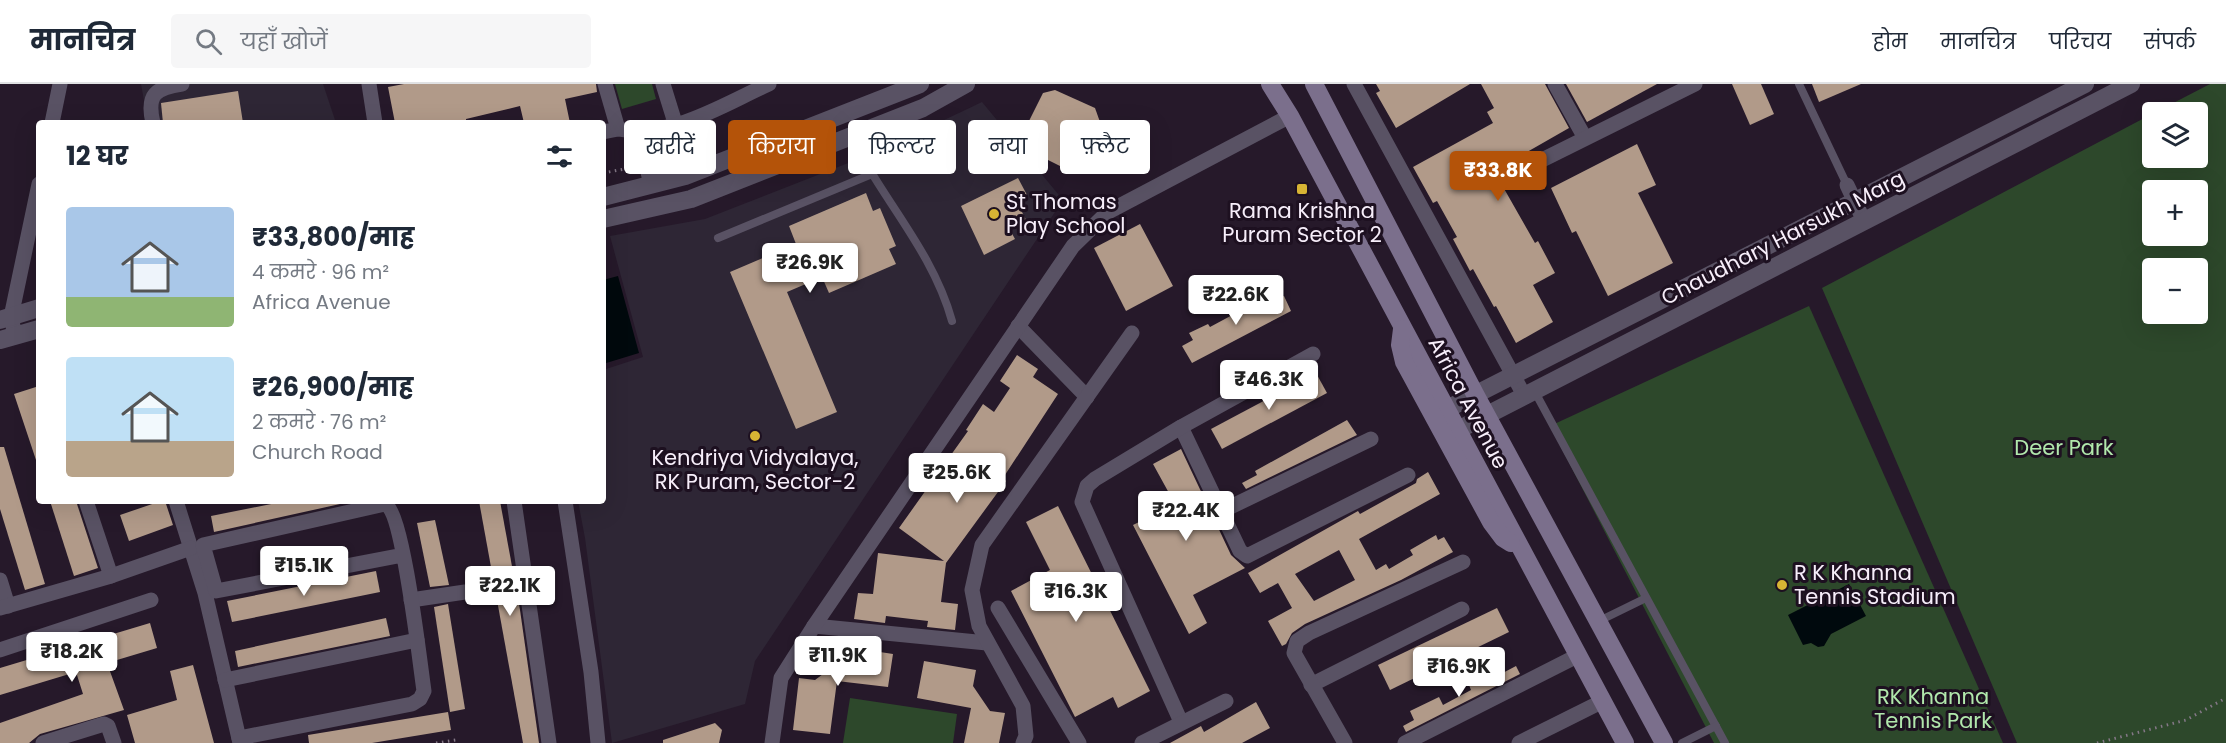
<!DOCTYPE html>
<html lang="hi">
<head>
<meta charset="utf-8">
<style>
  body { margin:0; font-family:Poppins,"Noto Sans Devanagari",sans-serif; background:#f6f6f7; color:#1f2937; height:100vh; display:flex; flex-direction:column; font-size:22px; white-space:nowrap }
  * { box-sizing:border-box; margin:0 }
  p { font-size:20px; color:#747a83 }
  .icon { flex:none; width:33px; height:33px; fill:none; stroke:currentColor; stroke-width:2; stroke-linecap:round; stroke-linejoin:round }
  .map { position:relative; flex:1; overflow:hidden }
  .drawer { position:absolute; left:36px; top:36px; width:570px; height:384px; display:flex; flex-direction:column; background:#fff; border-radius:6px; box-shadow:0 6px 24px #0002 }
  .drawer>* { flex:none }
  .guide { position:absolute; left:624px; top:36px; width:570px; height:54px; display:flex; gap:12px }
  .controls { position:absolute; left:2142px; top:18px; display:grid; gap:12px }
  .controls a { display:grid; place-items:center; width:66px; height:66px; border-radius:6px; background:#fff; box-shadow:0 6px 24px #0002; font-size:30px }
  .price { position:absolute; translate:-50% -51px; padding:0 14px; border-radius:6px; background:#fff; color:#222; font-size:20px; line-height:39px; filter:drop-shadow(0 2px 3px #0008) }
  .price::after { content:''; position:absolute; left:50%; top:36px; width:18px; height:14px; margin-left:-9px; background:inherit; clip-path:polygon(0 0,100% 0,50% 100%) }
  .price.selected { background:#b45309; color:#fff }
  ul { padding:0; list-style:none }
  li { display:flex; align-items:center; gap:18px; height:150px; padding:0 30px }
  li span { display:grid; place-items:center; flex:none; width:168px; height:120px; border-radius:6px; color:#555 }
  li>.icon { margin-inline-start:auto }
  span .icon { width:72px; height:72px; fill:#fffc; stroke-width:1 }
  li b { font-size:26px }
  h2 { display:flex; justify-content:space-between; align-items:center; height:72px; padding:0 30px; font-size:26px }
  .chip { padding:0 21px; border-radius:6px; background:#fff; box-shadow:0 6px 24px #0002; font-size:21px; line-height:54px }
  .chip.selected { background:#b45309; color:#fff }
  header { display:flex; align-items:center; gap:36px; box-sizing:border-box; height:84px; padding:0 30px; background:#fff; border-bottom:2px solid #e0e1e3 }
  header strong { font-size:28px }
  nav { display:flex; gap:33px; margin-inline-start:auto; font-size:21px }
  .search { width:420px; height:54px; background:#f6f6f7; display:flex; align-items:center; gap:15px; box-sizing:border-box; padding:0 21px; border-radius:6px; color:#747a83; font-size:22px }
  .map>svg:first-child { display:block }
</style>
</head>
<body>
<header>
<strong>मानचित्र</strong>
<div class="search"><svg class="icon" aria-label="search" viewBox="0 0 24 24"><circle cx="10" cy="10" r="6"/><path d="M15 15l6 6"/></svg>यहाँ खोजें</div>
<nav><a>होम</a><a>मानचित्र</a><a>परिचय</a><a>संपर्क</a></nav>
</header>
<div class="map">
<svg width="2226" height="659" viewBox="0 0 2226 659">
  <rect width="100%" height="100%" fill="#26192a"/>
  <g fill="#2e2635">
    <path d="M 141,0 L 323,0 L 336,39 L 148,39 Z"/>
    <path d="M 982,18 L 1063,116 L 755,577 L 745,620 L 612,659 L 585,454 L 578,417 L 603,417 L 603,286 L 643,273 L 610,152 L 705,135 L 879,67 Z"/>
  </g>
  <g fill="#2d482b" fill-rule="evenodd">
    <path d="M 615,0 L 652,0 L 656,15 L 622,25 Z"/>
    <path d="M 2210,0 L 2226,0 L 2226,659 L 2017,659 L 1822,204 L 2152,30 L 2152,74 L 2198,74 L 2198,28 L 2156,28 ZM 2152,106 L 2198,106 L 2198,152 L 2152,152 ZM 2198,184 L 2198,230 L 2152,230 L 2152,184 Z"/>
    <path d="M 1809,222 L 2003,659 L 1714,659 L 1550,342 Z"/>
    <path d="M 850,614 L 957,630 L 953,659 L 843,659 Z"/>
  </g>
  <g fill="#00090d">
    <path d="M 618,192 L 639,269 L 603,280 L 603,196 Z"/>
    <path d="M 1849,500 L 1866,532 L 1831,550 L 1824,562 L 1818,563 L 1811,559 L 1803,561 L 1788,531 Z"/>
  </g>
  <g fill="#b19a89" fill-rule="evenodd">
    <path d="M 404,0 L 596,0 L 597,8 L 565,15 L 570,39 L 524,39 L 520,22 L 466,35 L 466,39 L 395,39 L 388,3 Z"/>
    <path d="M 1376,0 L 1470,0 L 1396,44 L 1376,9 L 1380,7 Z"/>
    <path d="M 1481,0 L 1545,0 L 1569,44 L 1494,87 L 1535,159 L 1538,157 L 1555,189 L 1533,201 L 1553,238 L 1516,259 L 1496,222 L 1494,223 L 1473,185 L 1470,187 L 1453,155 L 1457,153 L 1437,117 L 1433,119 L 1413,83 L 1493,39 L 1487,28 L 1494,24 Z"/>
    <path d="M 1566,0 L 1657,0 L 1587,38 Z"/>
    <path d="M 1732,0 L 1761,0 L 1774,30 L 1750,41 Z"/>
    <path d="M 1812,0 L 1861,0 L 1819,18 Z"/>
    <path d="M 1055,6 L 1095,24 L 1100,38 L 1079,82 L 1068,86 L 1024,64 L 1021,53 L 1043,9 Z"/>
    <path d="M 238,7 L 243,39 L 163,39 L 161,19 Z"/>
    <path d="M 1637,60 L 1656,101 L 1638,109 L 1673,179 L 1608,212 L 1576,147 L 1572,149 L 1551,104 Z"/>
    <path d="M 1018,94 L 1027,111 L 1016,116 L 1027,138 L 1010,146 L 1015,155 L 984,171 L 961,122 Z"/>
    <path d="M 866,109 L 873,127 L 880,124 L 896,162 L 889,165 L 896,180 L 829,209 L 822,193 L 787,208 L 837,328 L 796,345 L 730,188 L 796,160 L 789,142 Z"/>
    <path d="M 1140,140 L 1173,202 L 1126,227 L 1094,164 Z"/>
    <path d="M 1279,207 L 1281,213 L 1284,212 L 1291,227 L 1192,279 L 1182,262 L 1193,256 L 1189,249 L 1208,240 L 1210,243 L 1249,222 L 1247,218 L 1267,208 L 1270,212 Z"/>
    <path d="M 1017,271 L 1038,285 L 1033,293 L 1058,310 L 1003,394 L 1006,397 L 946,479 L 941,518 L 958,520 L 955,546 L 927,543 L 928,537 L 886,532 L 885,539 L 854,535 L 858,509 L 873,510 L 878,469 L 944,477 L 899,444 L 968,347 L 966,346 L 983,320 L 994,328 L 1010,304 L 1000,297 Z"/>
    <path d="M 1316,289 L 1327,309 L 1222,365 L 1211,345 Z"/>
    <path d="M 39,302 L 39,376 L 36,376 L 14,310 Z"/>
    <path d="M 1347,336 L 1357,351 L 1246,405 L 1242,399 L 1257,391 L 1255,387 Z"/>
    <path d="M 0,363 L 4,363 L 45,500 L 25,506 L 0,425 Z"/>
    <path d="M 1181,365 L 1231,471 L 1245,484 L 1193,511 L 1207,539 L 1189,550 L 1133,441 L 1175,420 L 1153,380 Z"/>
    <path d="M 1428,388 L 1440,410 L 1359,455 L 1376,486 L 1386,480 L 1389,485 L 1413,471 L 1410,466 L 1436,451 L 1438,456 L 1444,453 L 1453,468 L 1401,496 L 1305,540 L 1292,549 L 1286,560 L 1282,562 L 1268,537 L 1292,524 L 1278,499 L 1260,509 L 1248,489 L 1358,427 L 1360,430 L 1416,399 L 1417,395 ZM 1339,466 L 1355,496 L 1314,517 L 1295,490 Z"/>
    <path d="M 50,417 L 76,417 L 98,484 L 74,492 Z"/>
    <path d="M 161,417 L 165,417 L 173,441 L 129,457 L 120,431 Z"/>
    <path d="M 286,417 L 340,417 L 340,420 L 214,448 L 211,432 Z"/>
    <path d="M 479,417 L 500,417 L 520,526 L 539,659 L 523,659 Z"/>
    <path d="M 1058,422 L 1150,607 L 1118,624 L 1113,613 L 1075,633 L 1011,507 L 1050,486 L 1026,438 Z"/>
    <path d="M 435,436 L 449,501 L 430,503 L 417,439 Z"/>
    <path d="M 376,487 L 380,508 L 232,538 L 227,517 Z"/>
    <path d="M 448,520 L 465,625 L 450,628 L 434,523 Z"/>
    <path d="M 1497,524 L 1509,548 L 1390,606 L 1378,581 Z"/>
    <path d="M 386,534 L 390,552 L 238,583 L 235,567 Z"/>
    <path d="M 150,539 L 157,564 L 107,579 L 124,626 L 40,650 L 29,659 L 0,659 L 0,639 L 83,610 L 76,588 L 0,611 L 0,584 Z"/>
    <path d="M 841,562 L 893,570 L 888,603 L 837,597 L 830,650 L 793,646 L 799,594 L 815,596 L 839,578 Z"/>
    <path d="M 924,577 L 976,586 L 973,602 L 990,627 L 1005,629 L 999,659 L 964,659 L 971,624 L 917,614 Z"/>
    <path d="M 193,581 L 214,659 L 135,659 L 127,631 L 177,616 L 170,587 Z"/>
    <path d="M 1516,582 L 1520,590 L 1406,648 L 1403,642 L 1414,636 L 1410,627 L 1439,613 L 1443,621 L 1471,606 L 1469,601 L 1479,596 L 1478,593 L 1494,585 L 1497,592 Z"/>
    <path d="M 1256,618 L 1270,644 L 1242,659 L 1170,659 L 1201,642 L 1204,648 Z"/>
    <path d="M 448,628 L 451,646 L 372,659 L 309,659 L 308,651 Z"/>
    <path d="M 715,639 L 722,646 L 719,659 L 663,659 L 663,656 Z"/>
  </g>
  <g fill="none" stroke-linecap="round" stroke-linejoin="round">
    <g stroke="#847887" stroke-width="3" stroke-dasharray="1.5 4.5" stroke-linecap="butt">
      <path d="M 603,89 L 630,84"/>
      <path d="M 436,659 L 456,656"/>
      <path d="M 2097,659 L 2186,636 L 2226,614"/>
    </g>
    <g stroke="#595264" stroke-width="8">
      <path d="M 1799,0 L 1847,101"/>
      <path d="M 851,53 C 883,116 933,168 952,237"/>
      <path d="M 718,154 L 872,90"/>
      <path d="M 1535,308 L 1725,659"/>
      <path d="M 1599,537 L 1646,514"/>
      <path d="M 1682,659 L 1716,642"/>
    </g>
    <g stroke="#595264" stroke-width="15">
      <path d="M 369,0 L 375,39"/>
      <path d="M 663,0 L 676,42 L 685,92"/>
      <path d="M 1354,0 L 1525,313"/>
      <path d="M 1555,0 L 1585,54"/>
      <path d="M 52,39 L 60,0"/>
      <path d="M 153,39 C 146,10 156,4 182,0"/>
      <path d="M 618,45 C 671,55 722,21 769,0"/>
      <path d="M 603,48 L 618,45 L 605,0"/>
      <path d="M 639,49 L 651,101"/>
      <path d="M 1540,77 L 1695,0"/>
      <path d="M 1847,101 L 1864,137"/>
      <path d="M 1018,242 L 1087,313"/>
      <path d="M 15,251 L 11,233 L 39,100"/>
      <path d="M 1181,343 L 1240,467 L 1247,472 L 1408,391"/>
      <path d="M 86,417 L 111,492"/>
      <path d="M 176,417 L 205,509 L 240,659"/>
      <path d="M 514,417 L 549,659"/>
      <path d="M 565,417 L 591,588 L 598,659"/>
      <path d="M 1220,428 L 1371,355"/>
      <path d="M 0,496 L 8,522"/>
      <path d="M 411,516 L 465,508"/>
      <path d="M 0,524 L 111,492 L 191,464"/>
      <path d="M 998,524 L 1079,659"/>
      <path d="M 814,542 L 987,559"/>
      <path d="M 0,566 L 151,516"/>
      <path d="M 225,596 L 417,556"/>
      <path d="M 1311,601 L 1462,525"/>
      <path d="M 1181,638 L 1082,418 L 1087,402 L 1095,395 L 1181,343 L 1313,270"/>
      <path d="M 239,654 L 412,620 L 420,615 L 424,607 C 420,580 403,428 385,420 L 203,461 L 216,507 L 403,471"/>
      <path d="M 43,659 L 104,640 L 108,642 L 114,659"/>
      <path d="M 772,659 L 781,594 L 814,542 L 1073,162 L 1108,128 L 1290,32"/>
      <path d="M 1023,659 L 1026,652 L 1023,622 L 979,542 L 972,506 L 982,461 L 1132,249"/>
      <path d="M 1142,659 L 1226,617"/>
      <path d="M 1345,659 L 1294,569 L 1297,557 L 1309,549 L 1463,478"/>
      <path d="M 1405,659 L 1577,572"/>
      <path d="M 1519,659 L 1603,617"/>
    </g>
    <g stroke="#595264" stroke-width="18">
      <path d="M 603,113 L 685,92 L 920,0"/>
      <path d="M 603,135 L 691,115 L 923,24 L 966,0"/>
      <path d="M 0,236 L 39,224"/>
      <path d="M 0,256 L 39,245"/>
      <path d="M 1445,326 L 2085,0"/>
      <path d="M 1456,347 L 2131,0"/>
    </g>
    <g stroke="#7b6f8c" stroke-width="18">
      <path d="M 1270,0 L 1290,32 L 1625,659"/>
      <path d="M 1314,0 L 1475,310 L 1664,659"/>
      <path d="M 1402,245 L 1400,261 L 1404,278 L 1491,438 L 1503,454 L 1511,459"/>
    </g>
  </g>
  <g fill="#d7b434" stroke="#1d1020" stroke-width="2">
    <rect x="1296" y="99" width="12" height="12" rx="3"/>
    <circle cx="994" cy="130" r="6"/>
    <circle cx="755" cy="352" r="6"/>
    <circle cx="1782" cy="501" r="6"/>
  </g>
  <g text-anchor="middle" stroke-width="6" stroke-linejoin="round" paint-order="stroke">
    <g font-size="21" fill="#f7eefa" stroke="#1d1020" text-anchor="start">
      <text x="1006" y="125">St Thomas<tspan x="1006" dy="24">Play School</tspan></text>
      <text x="1302" y="134" text-anchor="middle">Rama Krishna<tspan x="1302" dy="24">Puram Sector 2</tspan></text>
      <text x="755" y="381" text-anchor="middle">Kendriya Vidyalaya,<tspan x="755" dy="24">RK Puram, Sector-2</tspan></text>
      <text x="1794" y="496">R K Khanna<tspan x="1794" dy="24">Tennis Stadium</tspan></text>
    </g>
    <g font-size="21" fill="#f7eefa" stroke="#1d1020">
      <text transform="translate(1783 154) rotate(-27)" y="7">Chaudhary Harsukh Marg</text>
      <text transform="translate(1468 319) rotate(62)" y="7">Africa Avenue</text>
    </g>
    <g font-size="21" fill="#b1e8ac" stroke="#1d1020">
      <text x="2064" y="371">Deer Park</text>
      <text x="1933" y="620">RK Khanna<tspan x="1933" dy="24">Tennis Park</tspan></text>
    </g>
  </g>
</svg>
<div class="controls">
<a><svg class="icon" aria-label="layers" viewBox="0 0 24 24"><path d="M12 4l9 5-9 5-9-5zM3 14l9 5 9-5"/></svg></a>
<a>+</a>
<a>−</a>
</div>
<b class="price selected" style="left:1498px;top:118px">₹33.8K</b>
<b class="price" style="left:810px;top:210px">₹26.9K</b>
<b class="price" style="left:1236px;top:242px">₹22.6K</b>
<b class="price" style="left:1269px;top:327px">₹46.3K</b>
<b class="price" style="left:957px;top:420px">₹25.6K</b>
<b class="price" style="left:1186px;top:458px">₹22.4K</b>
<b class="price" style="left:304px;top:513px">₹15.1K</b>
<b class="price" style="left:510px;top:533px">₹22.1K</b>
<b class="price" style="left:1076px;top:539px">₹16.3K</b>
<b class="price" style="left:72px;top:599px">₹18.2K</b>
<b class="price" style="left:838px;top:603px">₹11.9K</b>
<b class="price" style="left:1459px;top:614px">₹16.9K</b>
<div class="guide">
<a class="chip">खरीदें</a>
<a class="chip selected">किराया</a>
<a class="chip">फ़िल्टर</a>
<a class="chip">नया</a>
<a class="chip">फ़्लैट</a>
</div>
<section class="drawer">
<h2>12 घर<svg class="icon" aria-label="filters" viewBox="0 0 24 24"><path d="M4 7h16M4 17h16"/><circle cx="9" cy="7" r="2"/><circle cx="15" cy="17" r="2"/></svg></h2>
<ul>
<li><span style="background:linear-gradient(#a9c7e8 75%,#8fb573 0)"><svg class="icon" aria-label="home" viewBox="0 0 24 24"><path d="M3 11l9-7 9 7M6 9v11h12V9"/></svg></span><div><b>₹33,800/माह</b><p>4 कमरे · 96 m²</p><p>Africa Avenue</p></div></li>
<li><span style="background:linear-gradient(#bfe0f5 70%,#b9a48a 0)"><svg class="icon" aria-label="home" viewBox="0 0 24 24"><path d="M3 11l9-7 9 7M6 9v11h12V9"/></svg></span><div><b>₹26,900/माह</b><p>2 कमरे · 76 m²</p><p>Church Road</p></div></li>
</ul>
</section>
</div>
</body>
</html>
